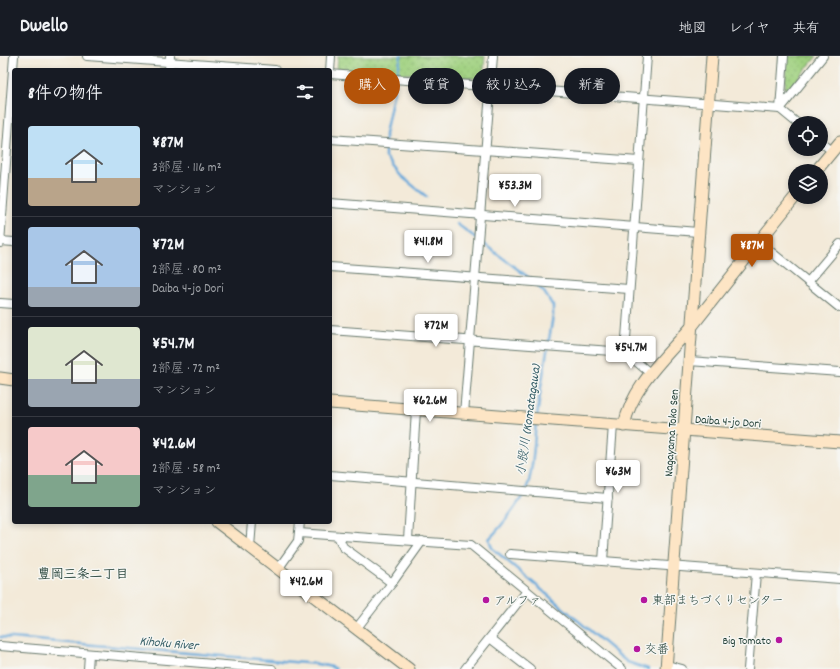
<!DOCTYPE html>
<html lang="ja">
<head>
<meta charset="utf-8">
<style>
  body { margin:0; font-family:Dekko,"Klee One",sans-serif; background:#20242c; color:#f1f3f6; height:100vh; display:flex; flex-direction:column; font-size:15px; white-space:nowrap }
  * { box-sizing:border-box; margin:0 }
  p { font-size:13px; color:#9ea1a6 }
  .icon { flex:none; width:22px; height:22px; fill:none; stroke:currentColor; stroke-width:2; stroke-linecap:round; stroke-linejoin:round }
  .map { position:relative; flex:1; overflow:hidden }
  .details { position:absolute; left:12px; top:12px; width:320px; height:456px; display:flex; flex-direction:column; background:#171b24; border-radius:4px; box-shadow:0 2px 6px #0003 }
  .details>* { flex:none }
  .hud { position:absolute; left:344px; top:12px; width:380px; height:36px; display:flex; gap:8px }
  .controls { position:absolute; left:788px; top:60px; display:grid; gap:8px }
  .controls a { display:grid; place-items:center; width:40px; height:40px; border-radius:50%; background:#171b24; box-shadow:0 2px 6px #0003; font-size:20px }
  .price { position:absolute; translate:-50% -34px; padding:0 9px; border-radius:4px; background:#fff; color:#222; font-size:13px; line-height:26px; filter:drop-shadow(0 1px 2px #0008) }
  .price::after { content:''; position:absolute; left:50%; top:24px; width:12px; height:9px; margin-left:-6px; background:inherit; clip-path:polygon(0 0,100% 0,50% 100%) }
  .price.active { background:#b45309; color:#fff }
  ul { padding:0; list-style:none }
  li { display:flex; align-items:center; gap:12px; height:100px; padding:0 16px }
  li+li { border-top:1px solid #363941 }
  li span { display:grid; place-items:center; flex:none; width:112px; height:80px; border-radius:4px; color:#555 }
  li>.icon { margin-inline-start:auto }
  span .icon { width:48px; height:48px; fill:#fffc; stroke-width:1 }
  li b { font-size:17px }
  h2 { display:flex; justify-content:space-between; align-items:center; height:48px; padding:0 16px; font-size:17px }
  .tag { padding:0 14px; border-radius:18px; background:#171b24; box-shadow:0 2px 6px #0003; font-size:14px; line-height:36px }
  .tag.active { background:#b45309; color:#fff }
  header { display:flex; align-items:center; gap:24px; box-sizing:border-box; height:56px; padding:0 20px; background:#171b24; border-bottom:1px solid #363941 }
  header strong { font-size:19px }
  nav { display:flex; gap:22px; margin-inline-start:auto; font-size:14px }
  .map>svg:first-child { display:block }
</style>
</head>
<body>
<header>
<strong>Dwello</strong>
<nav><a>地図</a><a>レイヤ</a><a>共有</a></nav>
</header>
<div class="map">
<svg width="840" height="613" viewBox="0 0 840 613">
  <defs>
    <pattern id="green-dots" width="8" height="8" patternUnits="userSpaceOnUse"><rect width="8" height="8" fill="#a0d180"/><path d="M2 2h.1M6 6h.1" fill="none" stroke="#89b46f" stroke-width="1.8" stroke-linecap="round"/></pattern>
  </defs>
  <rect width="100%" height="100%" fill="#f6f6f2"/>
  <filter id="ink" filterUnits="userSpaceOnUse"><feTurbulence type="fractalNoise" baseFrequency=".025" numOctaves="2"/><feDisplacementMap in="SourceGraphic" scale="8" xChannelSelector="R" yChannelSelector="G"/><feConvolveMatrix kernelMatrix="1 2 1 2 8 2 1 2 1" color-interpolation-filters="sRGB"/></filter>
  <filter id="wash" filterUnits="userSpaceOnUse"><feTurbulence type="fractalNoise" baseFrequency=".012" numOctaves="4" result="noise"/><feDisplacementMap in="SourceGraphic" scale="16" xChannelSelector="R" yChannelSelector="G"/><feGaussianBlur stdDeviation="0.9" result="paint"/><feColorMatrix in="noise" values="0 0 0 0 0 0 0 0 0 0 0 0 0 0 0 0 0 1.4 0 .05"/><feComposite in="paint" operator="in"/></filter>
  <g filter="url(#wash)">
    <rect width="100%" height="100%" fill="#f3ead9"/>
    <g fill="url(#green-dots)" stroke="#60875a">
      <path d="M 338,0 L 485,0 L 483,23 L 337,13 Z"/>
      <path d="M 787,0 L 817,0 L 790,32 L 785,32 Z"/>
    </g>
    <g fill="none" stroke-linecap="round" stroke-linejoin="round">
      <g stroke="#66a9da" stroke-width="2.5">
        <path d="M 401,0 L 385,78 L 385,100 L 401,120 L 427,141"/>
        <path d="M 457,168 L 476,182"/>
        <path d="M 480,185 L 532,224"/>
        <path d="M 537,361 L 541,331 L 553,260 L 553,250 L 544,236 L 537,229"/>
        <path d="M 536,366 C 534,385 534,406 529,425 C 525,441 501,471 489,483 L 492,492 L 627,606 L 648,613"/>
        <path d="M 0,581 L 317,608 L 332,611 L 335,613"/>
      </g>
    </g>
  </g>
  <g filter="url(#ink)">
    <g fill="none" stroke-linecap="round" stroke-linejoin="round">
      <defs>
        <g id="street">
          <path d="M 87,0 L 275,14"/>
          <path d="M 169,14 L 170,0"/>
          <path d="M 330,16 L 331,0"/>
          <path d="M 330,18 L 780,53 L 797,67"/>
          <path d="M 780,53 L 823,0"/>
          <path d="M 780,53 L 784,0"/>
          <path d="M 330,83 L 639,105"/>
          <path d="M 821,86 L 832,95"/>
          <path d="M 330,147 L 698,176"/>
          <path d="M 0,185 L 14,186"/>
          <path d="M 759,186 L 840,252"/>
          <path d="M 0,187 L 14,0"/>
          <path d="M 330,211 L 629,233"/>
          <path d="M 808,226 L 840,188"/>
          <path d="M 0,247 L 14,248"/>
          <path d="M 330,274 L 625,296 L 651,318"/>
          <path d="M 625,296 L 647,0"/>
          <path d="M 689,305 L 840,316"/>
          <path d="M 464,358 L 493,0"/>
          <path d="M 330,419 L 608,442"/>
          <path d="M 299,477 L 471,489 L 622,613"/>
          <path d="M 338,480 L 343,491 L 392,527"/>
          <path d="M 408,484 L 416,354"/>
          <path d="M 250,491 L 252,466"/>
          <path d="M 510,498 L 840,523"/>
          <path d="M 603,505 L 613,369"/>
          <path d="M 278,513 L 298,485 L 300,466"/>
          <path d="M 356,573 L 392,527 L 422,485"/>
          <path d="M 490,582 L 530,613"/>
          <path d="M 0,590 L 272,613"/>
          <path d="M 667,609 L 682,613"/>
          <path d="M 88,613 L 89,598"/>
          <path d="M 465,613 L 527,535"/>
          <path d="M 748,613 L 756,517"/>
        </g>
        <g id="secondary">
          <path d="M 816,115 L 840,86"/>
          <path d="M 0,322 L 14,324"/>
          <path d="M 330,347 L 840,386"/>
          <path d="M 624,370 C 632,329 667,300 693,269 C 727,226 761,183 795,141"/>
          <path d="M 217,466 L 409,613"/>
          <path d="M 666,613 L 712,0"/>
        </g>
      </defs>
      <use href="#street" stroke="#697a6e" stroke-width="10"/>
      <use href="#secondary" stroke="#697a6e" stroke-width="13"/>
      <use href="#street" stroke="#fff" stroke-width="8"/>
      <use href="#secondary" stroke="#fde5c5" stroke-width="11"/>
    </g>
  </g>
  <g fill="#b5179e" stroke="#f6f6f2" stroke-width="1.5">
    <circle cx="486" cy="544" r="4"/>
    <circle cx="644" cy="544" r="4"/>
    <circle cx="779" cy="584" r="4"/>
    <circle cx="637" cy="593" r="4"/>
  </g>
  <g text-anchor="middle" stroke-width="3" stroke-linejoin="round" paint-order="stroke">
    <g font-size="12" fill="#1f3d34" stroke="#f6f6f2">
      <text transform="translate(728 365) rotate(4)" y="4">Daiba 4-jo Dori</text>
      <text transform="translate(671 377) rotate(-86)" y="4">Nagayama Toko Sen</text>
    </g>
    <g font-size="12" fill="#1f3d34" stroke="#f6f6f2" text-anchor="start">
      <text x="494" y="548">アルファ</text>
      <text x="652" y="548">東部まちづくりセンター</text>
      <text x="771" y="588" text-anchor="end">Big Tomato</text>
      <text x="645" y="597">交番</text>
    </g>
    <g font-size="13" font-style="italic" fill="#345d66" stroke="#f6f6f2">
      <text transform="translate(527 364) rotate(-82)" y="5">小股川 (Komatagawa)</text>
      <text transform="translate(169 586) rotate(5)" y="5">Kihoku River</text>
    </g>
    <g font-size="13" font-weight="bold" fill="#1f3d34" stroke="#f6f6f2">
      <text x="83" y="522">豊岡三条二丁目</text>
    </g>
  </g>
</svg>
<div class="controls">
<a><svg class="icon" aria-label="locate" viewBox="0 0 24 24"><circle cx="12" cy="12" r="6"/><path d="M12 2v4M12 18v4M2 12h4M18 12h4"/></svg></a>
<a><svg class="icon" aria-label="layers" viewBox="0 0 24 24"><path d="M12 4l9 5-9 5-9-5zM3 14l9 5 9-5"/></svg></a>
</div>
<b class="price" style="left:515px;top:152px">¥53.3M</b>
<b class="price" style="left:428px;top:208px">¥41.8M</b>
<b class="price active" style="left:752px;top:212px">¥87M</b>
<b class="price" style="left:436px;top:292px">¥72M</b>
<b class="price" style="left:631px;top:314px">¥54.7M</b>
<b class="price" style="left:430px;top:367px">¥62.6M</b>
<b class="price" style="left:618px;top:438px">¥63M</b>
<b class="price" style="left:306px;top:548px">¥42.6M</b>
<div class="hud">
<a class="tag active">購入</a>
<a class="tag">賃貸</a>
<a class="tag">絞り込み</a>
<a class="tag">新着</a>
</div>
<section class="details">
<h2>8件の物件<svg class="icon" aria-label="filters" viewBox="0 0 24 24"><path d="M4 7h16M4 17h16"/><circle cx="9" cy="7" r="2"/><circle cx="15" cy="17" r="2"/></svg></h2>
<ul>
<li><span style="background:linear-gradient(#bfe0f5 65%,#b9a48a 0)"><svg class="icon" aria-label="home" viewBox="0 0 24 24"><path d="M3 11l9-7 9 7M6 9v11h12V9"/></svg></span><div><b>¥87M</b><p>3部屋 · 116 m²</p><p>マンション</p></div></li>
<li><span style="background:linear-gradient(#a9c7e8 75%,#9aa5b1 0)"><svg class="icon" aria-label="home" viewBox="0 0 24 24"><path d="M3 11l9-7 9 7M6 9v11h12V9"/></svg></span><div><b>¥72M</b><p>2部屋 · 80 m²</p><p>Daiba 4-jo Dori</p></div></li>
<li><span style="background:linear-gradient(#dfe7d0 65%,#9aa5b1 0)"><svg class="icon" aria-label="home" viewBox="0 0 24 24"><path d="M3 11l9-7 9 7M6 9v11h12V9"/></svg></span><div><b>¥54.7M</b><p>2部屋 · 72 m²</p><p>マンション</p></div></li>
<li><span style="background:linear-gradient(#f6c9c9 60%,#7fa58c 0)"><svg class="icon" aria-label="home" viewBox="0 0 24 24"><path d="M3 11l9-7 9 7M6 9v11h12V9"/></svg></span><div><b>¥42.6M</b><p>2部屋 · 58 m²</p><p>マンション</p></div></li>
</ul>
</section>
</div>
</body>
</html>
